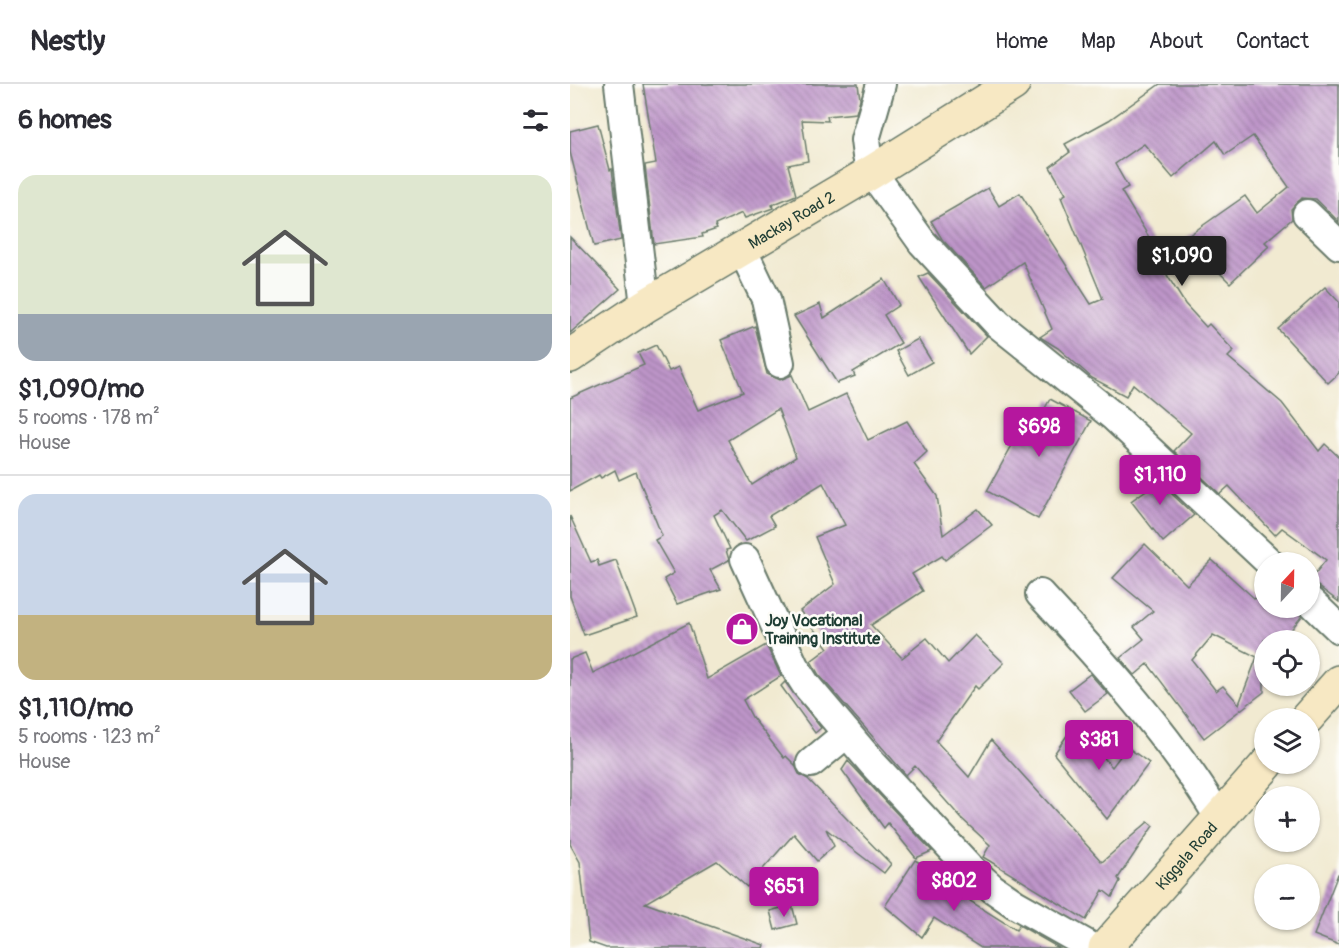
<!DOCTYPE html>
<html lang="en">
<head>
<meta charset="utf-8">
<style>
  body { margin:0; font-family:Pangolin,sans-serif; background:#f2f2f3; color:#2b2b33; height:100vh; display:flex; flex-direction:column; font-size:22px; white-space:nowrap }
  * { box-sizing:border-box; margin:0 }
  p { font-size:20px; color:#7c7c81 }
  .icon { flex:none; width:33px; height:33px; fill:none; stroke:currentColor; stroke-width:2; stroke-linecap:round; stroke-linejoin:round }
  .map { position:relative; flex:1; overflow:hidden }
  .sheet { display:flex; flex-direction:column; background:#fff; width:570px }
  .sheet>* { flex:none }
  .needle { width:39px; rotate:22deg }
  .fabs { position:absolute; left:684px; top:468px; display:grid; gap:12px }
  .fabs a { display:grid; place-items:center; width:66px; height:66px; border-radius:50%; background:#fff; box-shadow:0 2px 4px #0004; font-size:30px }
  .price { position:absolute; translate:-50% -51px; padding:0 14px; border-radius:6px; background:#b5179e; color:#fff; font-size:20px; line-height:39px; filter:drop-shadow(0 2px 3px #0008) }
  .price::after { content:''; position:absolute; left:50%; top:36px; width:18px; height:14px; margin-left:-9px; background:inherit; clip-path:polygon(0 0,100% 0,50% 100%) }
  .price.selected { background:#222; color:#fff }
  ul { padding:0; list-style:none }
  li { display:grid; align-content:center; gap:12px; height:318px; padding:0 18px }
  li+li { border-top:2px solid #e1e1e2 }
  li span { display:grid; place-items:center; height:186px; border-radius:18px; color:#555 }
  li>.icon { margin-inline-start:auto }
  span .icon { width:108px; height:108px; fill:#fffc; stroke-width:1 }
  li b { font-size:26px }
  h2 { display:flex; justify-content:space-between; align-items:center; height:72px; padding:0 18px; font-size:26px }
  header { display:flex; align-items:center; gap:36px; box-sizing:border-box; height:84px; padding:0 30px; background:#fff; border-bottom:2px solid #e1e1e2 }
  header strong { font-size:28px }
  nav { display:flex; gap:33px; margin-inline-start:auto; font-size:21px }
  main { display:flex; flex:1; min-height:0 }
  .map>svg:first-child { display:block }
</style>
</head>
<body>
<header>
<strong>Nestly</strong>
<nav><a>Home</a><a>Map</a><a>About</a><a>Contact</a></nav>
</header>
<main>
<section class="sheet">
<h2>6 homes<svg class="icon" aria-label="filters" viewBox="0 0 24 24"><path d="M4 7h16M4 17h16"/><circle cx="9" cy="7" r="2"/><circle cx="15" cy="17" r="2"/></svg></h2>
<ul>
<li><span style="background:linear-gradient(#dfe7d0 75%,#9aa5b1 0)"><svg class="icon" aria-label="home" viewBox="0 0 24 24"><path d="M3 11l9-7 9 7M6 9v11h12V9"/></svg></span><div><b>$1,090/mo</b><p>5 rooms · 178 m²</p><p>House</p></div></li>
<li><span style="background:linear-gradient(#c9d6e8 65%,#c2b280 0)"><svg class="icon" aria-label="home" viewBox="0 0 24 24"><path d="M3 11l9-7 9 7M6 9v11h12V9"/></svg></span><div><b>$1,110/mo</b><p>5 rooms · 123 m²</p><p>House</p></div></li>
</ul>
</section>
<div class="map">
<svg width="769" height="864" viewBox="0 0 769 864">
  <defs>
    <pattern id="building-back-hatch" width="6" height="6" patternUnits="userSpaceOnUse" patternTransform="scale(1.5)"><rect width="6" height="6" fill="#be95c9"/><path d="M-1 5l2 2M0 0l6 6M5-1l2 2" fill="none" stroke="#9a7ba4"/></pattern>
  </defs>
  <rect width="100%" height="100%" fill="#fdfcf7"/>
  <filter id="ink" filterUnits="userSpaceOnUse"><feTurbulence type="fractalNoise" baseFrequency=".0167" numOctaves="2"/><feDisplacementMap in="SourceGraphic" scale="12" xChannelSelector="R" yChannelSelector="G"/><feConvolveMatrix kernelMatrix="1 2 1 2 8 2 1 2 1" color-interpolation-filters="sRGB"/></filter>
  <filter id="wash" filterUnits="userSpaceOnUse"><feTurbulence type="fractalNoise" baseFrequency=".008" numOctaves="4" result="noise"/><feDisplacementMap in="SourceGraphic" scale="24" xChannelSelector="R" yChannelSelector="G"/><feGaussianBlur stdDeviation="1.35" result="paint"/><feColorMatrix in="noise" values="0 0 0 0 0 0 0 0 0 0 0 0 0 0 0 0 0 1.4 0 .05"/><feComposite in="paint" operator="in"/></filter>
  <g filter="url(#wash)">
    <rect width="100%" height="100%" fill="#f1ead1"/>
    <g id="blocks">
      <g fill="url(#building-back-hatch)" fill-rule="evenodd">
        <path d="M 73,0 L 288,0 L 290,15 L 286,29 L 257,32 L 258,37 L 232,36 L 238,77 L 218,81 L 226,111 L 202,121 L 203,124 L 175,134 L 172,129 L 145,141 L 147,145 L 132,150 L 133,153 L 84,160 L 75,81 L 86,79 Z"/>
        <path d="M 590,0 L 769,0 L 769,138 L 746,115 L 732,114 L 721,125 L 722,135 L 695,158 L 699,162 L 660,199 L 615,154 L 675,112 L 687,129 L 719,103 L 683,52 L 655,71 L 646,57 L 603,94 L 574,60 L 545,80 L 558,103 L 551,107 L 597,183 L 599,189 L 597,191 L 615,220 L 636,243 L 639,240 L 664,267 L 658,273 L 712,319 L 749,367 L 755,360 L 769,373 L 769,518 L 740,496 L 756,476 L 712,444 L 705,451 L 659,402 L 650,410 L 604,367 L 621,349 L 563,300 L 556,312 L 522,294 L 488,264 L 470,253 L 482,245 L 453,178 L 416,203 L 372,155 L 361,137 L 418,104 L 429,122 L 450,109 L 521,220 L 533,215 L 491,113 L 496,110 L 480,83 L 500,68 L 495,60 L 539,36 Z"/>
        <path d="M 28,40 L 40,86 L 42,85 L 51,156 L 24,162 L 0,68 L 0,47 Z"/>
        <path d="M 0,153 L 50,205 L 0,249 Z"/>
        <path d="M 358,189 L 417,252 L 399,270 L 349,193 Z"/>
        <path d="M 314,195 L 329,221 L 314,231 L 331,259 L 283,288 L 285,292 L 267,299 L 224,232 L 250,220 L 254,234 Z"/>
        <path d="M 755,203 L 769,218 L 769,289 L 758,299 L 708,245 Z"/>
        <path d="M 185,242 L 197,290 L 210,296 L 222,291 L 238,328 L 276,310 L 298,356 L 337,337 L 357,368 L 344,380 L 367,412 L 373,451 L 408,425 L 422,441 L 375,476 L 372,472 L 342,490 L 353,507 L 301,541 L 332,574 L 357,554 L 378,579 L 405,551 L 434,579 L 408,605 L 405,602 L 366,657 L 399,693 L 421,656 L 532,778 L 578,738 L 583,742 L 548,794 L 550,797 L 542,813 L 533,806 L 516,836 L 413,773 L 420,761 L 391,734 L 345,682 L 336,691 L 249,591 L 241,577 L 258,564 L 230,527 L 265,500 L 245,453 L 275,441 L 253,399 L 199,432 L 205,442 L 176,457 L 152,426 L 144,431 L 160,465 L 156,466 L 159,476 L 140,486 L 151,505 L 107,520 L 94,495 L 104,489 L 85,456 L 92,452 L 66,388 L 49,396 L 45,386 L 31,394 L 29,391 L 0,407 L 0,314 L 74,281 L 68,269 L 86,261 L 99,287 L 109,283 L 128,326 L 173,308 L 151,256 ZM 208,325 L 226,373 L 182,401 L 158,356 Z"/>
        <path d="M 348,255 L 362,278 L 339,291 L 326,267 Z"/>
        <path d="M 480,315 L 521,337 L 468,435 L 417,407 L 458,332 L 468,337 Z"/>
        <path d="M 567,377 L 624,431 L 593,458 L 561,417 L 579,404 L 562,381 Z"/>
        <path d="M 0,432 L 21,478 L 27,476 L 29,482 L 46,476 L 67,533 L 14,551 L 0,512 Z"/>
        <path d="M 575,460 L 617,501 L 642,476 L 685,515 L 694,505 L 694,524 L 725,524 L 732,532 L 713,556 L 694,556 L 694,608 L 634,654 L 578,580 L 565,591 L 550,574 L 574,555 L 564,543 L 583,527 L 543,494 ZM 643,551 L 687,573 L 669,620 L 653,602 L 646,607 L 622,576 Z"/>
        <path d="M 119,539 L 137,595 L 196,561 L 211,592 L 173,616 L 182,633 L 214,674 L 216,672 L 225,681 L 229,690 L 238,695 L 321,780 L 314,789 L 256,745 L 264,762 L 247,777 L 224,750 L 177,803 L 147,777 L 75,819 L 194,861 L 193,864 L 36,864 L 19,858 L 10,778 L 0,760 L 0,575 L 15,569 L 23,589 Z"/>
        <path d="M 520,590 L 538,610 L 515,627 L 499,606 Z"/>
        <path d="M 215,598 L 251,644 L 245,649 L 211,602 Z"/>
        <path d="M 505,640 L 542,683 L 557,663 L 579,679 L 537,735 L 484,670 Z"/>
        <path d="M 278,677 L 291,691 L 362,767 L 346,774 L 318,739 L 314,744 L 272,686 Z"/>
        <path d="M 345,776 L 402,811 L 400,817 L 446,846 L 449,841 L 489,864 L 411,864 L 364,834 L 352,853 L 315,822 Z"/>
        <path d="M 768,790 L 769,790 L 769,861 L 744,851 Z"/>
        <path d="M 222,821 L 227,840 L 205,846 L 200,827 Z"/>
      </g>
    </g>
  </g>
  <g filter="url(#ink)">
    <use href="#blocks" fill-opacity="0" stroke="#687a6b" stroke-width="1.5"/>
    <g fill="none" stroke-linecap="round" stroke-linejoin="round">
      <defs>
        <g id="street">
          <path d="M 49,0 L 75,222"/>
          <path d="M 311,0 L 295,56 L 297,72 L 302,88 L 352,158 L 428,240 L 543,332 L 699,478"/>
          <path d="M 737,130 L 769,161"/>
          <path d="M 172,165 L 196,215 L 210,279"/>
          <path d="M 175,475 L 224,582 L 236,601 L 303,680 L 401,785 L 422,804 L 445,820 L 523,864"/>
          <path d="M 470,510 C 535,580 599,651 649,733"/>
          <path d="M 740,517 L 769,545"/>
          <path d="M 241,679 L 276,650"/>
        </g>
        <g id="secondary">
          <path id="s1" d="M 0,272 L 75,222 L 302,88 L 443,0"/>
          <path d="M 737,634 L 769,598"/>
          <path id="s2" d="M 535,864 L 697,680"/>
        </g>
      </defs>
      <use href="#street" stroke="#687a6b" stroke-width="32"/>
      <use href="#secondary" stroke="#687a6b" stroke-width="36"/>
      <use href="#street" stroke="#fff" stroke-width="28"/>
      <use href="#secondary" stroke="#f7e8c3" stroke-width="33"/>
    </g>
  </g>
  <defs>
    <symbol id="shop-disc" viewBox="-11 -11 22 22"><circle r="9.5" fill="#b5179e" stroke="#fdfcf7"/><path d="M-5-2.5h2.3a2.7 3.5 0 0 1 5.4 0H5L5.5 6h-11ZM-1.5-2.5h3a1.5 2.3 0 0 0-3 0Z" fill="#fff"/></symbol>
  </defs>
  <g fill-rule="evenodd">
    <use href="#shop-disc" x="153" y="526" width="38" height="38"/>
  </g>
  <g text-anchor="middle" stroke-width="5" stroke-linejoin="round" paint-order="stroke">
    <g font-size="16" fill="#1f3d34" stroke="#fdfcf7">
      <text dy="6" stroke="none"><textPath href="#s1" startOffset="260">Mackay Road 2</textPath></text>
      <text dy="6" stroke="none"><textPath href="#s2" startOffset="123">Kiggala Road</textPath></text>
    </g>
    <g font-size="16" font-weight="bold" fill="#1f3d34" stroke="#fdfcf7" text-anchor="start">
      <text x="195" y="542">Joy Vocational<tspan x="195" dy="18">Training Institute</tspan></text>
    </g>
  </g>
</svg>
<div class="fabs">
<a><svg class="needle" viewBox="-14 -14 28 28"><path d="M0-13l5 13h-10z" fill="#e53935"/><path d="M0 13l5-13h-10z" fill="#7c7c81"/></svg></a>
<a><svg class="icon" aria-label="locate" viewBox="0 0 24 24"><circle cx="12" cy="12" r="6"/><path d="M12 2v4M12 18v4M2 12h4M18 12h4"/></svg></a>
<a><svg class="icon" aria-label="layers" viewBox="0 0 24 24"><path d="M12 4l9 5-9 5-9-5zM3 14l9 5 9-5"/></svg></a>
<a>+</a>
<a>−</a>
</div>
<b class="price selected" style="left:612px;top:203px">$1,090</b>
<b class="price" style="left:469px;top:374px">$698</b>
<b class="price" style="left:590px;top:422px">$1,110</b>
<b class="price" style="left:529px;top:687px">$381</b>
<b class="price" style="left:384px;top:828px">$802</b>
<b class="price" style="left:214px;top:834px">$651</b>
</div>
</main>
</body>
</html>
